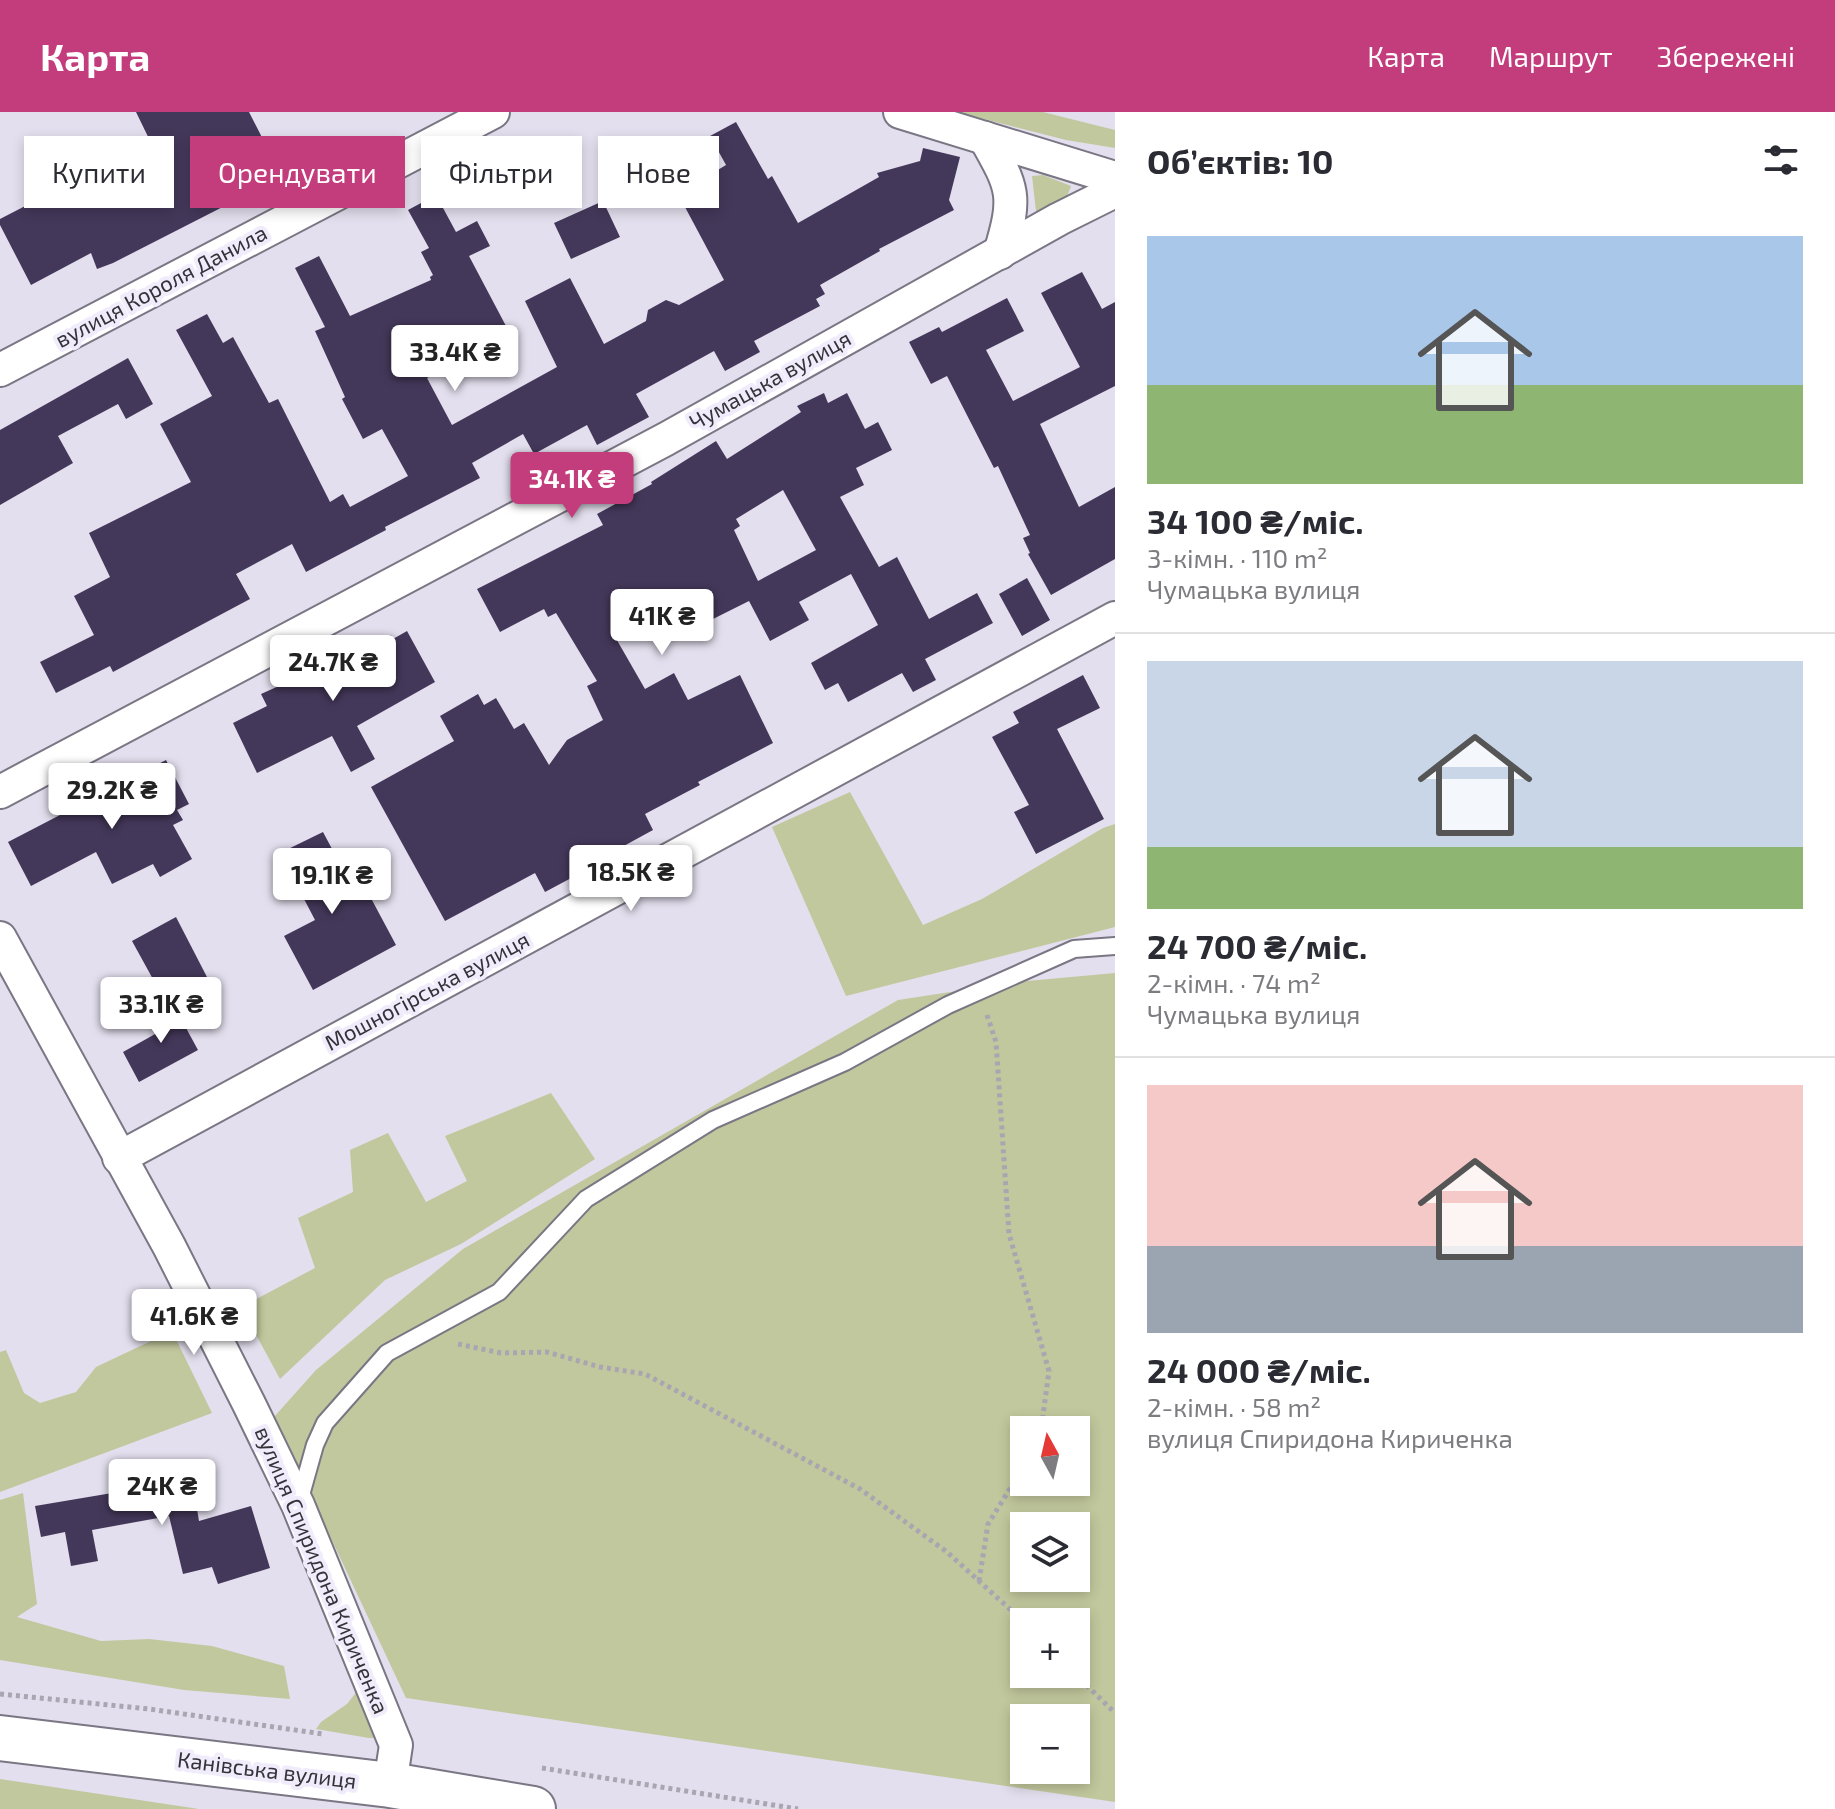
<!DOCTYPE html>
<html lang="uk">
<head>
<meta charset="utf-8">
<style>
  body { margin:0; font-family:"Exo 2",sans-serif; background:#f7f7f7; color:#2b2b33; height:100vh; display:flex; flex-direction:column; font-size:30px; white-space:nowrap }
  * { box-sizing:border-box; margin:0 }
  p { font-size:26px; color:#7c7c81 }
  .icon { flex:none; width:44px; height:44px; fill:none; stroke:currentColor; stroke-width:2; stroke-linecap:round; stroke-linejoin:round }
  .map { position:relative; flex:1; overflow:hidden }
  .panel { display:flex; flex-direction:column; background:#fff; width:720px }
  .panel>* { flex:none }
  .guide { position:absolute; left:24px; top:24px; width:760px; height:72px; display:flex; gap:16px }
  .needle { width:52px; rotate:352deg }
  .buttons { position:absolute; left:1010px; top:1304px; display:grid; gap:16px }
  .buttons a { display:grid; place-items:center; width:80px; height:80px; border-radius:0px; background:#fff; box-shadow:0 4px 12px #0003; font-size:40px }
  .price { position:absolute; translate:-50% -68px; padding:0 18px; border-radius:8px; background:#fff; color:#222; font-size:26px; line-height:52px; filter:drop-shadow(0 2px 4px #0008) }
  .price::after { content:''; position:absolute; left:50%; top:48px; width:24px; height:18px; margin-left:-12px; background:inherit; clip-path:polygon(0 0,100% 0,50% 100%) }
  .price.on { background:#c33c7c; color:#fff }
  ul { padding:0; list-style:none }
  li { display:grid; align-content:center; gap:16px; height:424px; padding:0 32px }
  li+li { border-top:2px solid #e1e1e2 }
  li span { display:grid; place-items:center; height:248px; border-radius:0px; color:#555 }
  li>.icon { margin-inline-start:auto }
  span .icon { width:144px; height:144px; fill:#fffc; stroke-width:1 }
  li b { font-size:34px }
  h2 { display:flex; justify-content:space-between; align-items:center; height:96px; padding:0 32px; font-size:34px }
  .tag { padding:0 28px; border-radius:0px; background:#fff; box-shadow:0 4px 12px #0003; font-size:28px; line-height:72px }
  .tag.on { background:#c33c7c; color:#fff }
  header { display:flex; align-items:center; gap:48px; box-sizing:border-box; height:112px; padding:0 40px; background:#c33c7c; color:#fff }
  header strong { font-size:38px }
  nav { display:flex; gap:44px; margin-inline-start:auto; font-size:28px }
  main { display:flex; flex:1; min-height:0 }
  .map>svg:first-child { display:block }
</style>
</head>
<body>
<header>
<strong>Карта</strong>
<nav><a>Карта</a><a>Маршрут</a><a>Збережені</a></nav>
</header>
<main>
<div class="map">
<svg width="1115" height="1697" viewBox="0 0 1115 1697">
  <rect width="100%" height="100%" fill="#e3dfee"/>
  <g fill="#c2c89d" fill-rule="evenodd">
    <path d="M 956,0 L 1043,0 L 1115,18 L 1115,36 L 1066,28 Z"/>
    <path d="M 1043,63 L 1071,74 L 1066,87 L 1037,108 L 1032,64 Z"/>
    <path d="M 850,680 L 923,813 L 982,787 L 1103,716 L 1115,712 L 1115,815 L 846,884 L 772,715 Z"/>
    <path d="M 1115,861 L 1115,1690 L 406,1586 L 274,1305 L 316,1258 L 463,1137 L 898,888 L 1016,870 ZM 1024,1318 L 1076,1318 L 1076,1370 L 1024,1370 ZM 1024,1414 L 1076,1414 L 1076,1466 L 1024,1466 ZM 1024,1510 L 1076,1510 L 1076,1562 L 1024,1562 ZM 1024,1606 L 1076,1606 L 1076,1658 L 1024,1658 Z"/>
    <path d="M 551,981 L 595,1047 L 461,1132 L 385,1168 L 280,1267 L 241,1195 L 315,1156 L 298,1106 L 353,1080 L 350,1038 L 388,1021 L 426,1090 L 467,1069 L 445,1024 Z"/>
    <path d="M 172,1219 L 212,1301 L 0,1380 L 0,1240 L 6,1238 L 24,1281 L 40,1291 L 76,1280 L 96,1255 Z"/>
    <path d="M 23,1381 L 37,1492 L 17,1505 L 101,1529 L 149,1527 L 212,1534 L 284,1554 L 290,1587 L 184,1578 L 0,1548 L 0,1388 Z"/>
    <path d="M 362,1573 L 382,1626 L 369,1626 L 316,1617 L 321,1610 L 347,1592 Z"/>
    <path d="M 0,1667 L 199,1697 L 0,1697 Z"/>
  </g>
  <g fill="#44385a" fill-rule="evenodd">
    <path d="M 136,0 L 249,0 L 272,45 L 240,62 L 250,81 L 113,151 L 97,157 L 91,141 L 31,173 L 0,113 L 0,107 L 29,92 L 30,94 L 108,65 L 106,62 L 154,37 Z"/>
    <path d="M 736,10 L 768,67 L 772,64 L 798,111 L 879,65 L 877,61 L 920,49 L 923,36 L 960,45 L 949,88 L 954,98 L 879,137 L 880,139 L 820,173 L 825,182 L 816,187 L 820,194 L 754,229 L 760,240 L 725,259 L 714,239 L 636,282 L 649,305 L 597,333 L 587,313 L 534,342 L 523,322 L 472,351 L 480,366 L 385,415 L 386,418 L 306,460 L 292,432 L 236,462 L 250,487 L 113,560 L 110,554 L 56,581 L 40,550 L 94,523 L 74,484 L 110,465 L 89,421 L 191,370 L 160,312 L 212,284 L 176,218 L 207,202 L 223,231 L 233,225 L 269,291 L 278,287 L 330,390 L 343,382 L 350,395 L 408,364 L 382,317 L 363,327 L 342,287 L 345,285 L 315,219 L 325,215 L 295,156 L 319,144 L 350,204 L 431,168 L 430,165 L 433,163 L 421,140 L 429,136 L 408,98 L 436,83 L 456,120 L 477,109 L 490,134 L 469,144 L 506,214 L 450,242 L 455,251 L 427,266 L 452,313 L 557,255 L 525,189 L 570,166 L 604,232 L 646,209 L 648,198 L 666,188 L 679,193 L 724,168 L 678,82 L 726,53 L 710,24 Z"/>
    <path d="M 603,89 L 620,125 L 571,147 L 554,111 Z"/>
    <path d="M 1082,160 L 1102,197 L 1115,190 L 1115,274 L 1040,312 L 1079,395 L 1115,375 L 1115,447 L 1051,483 L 1028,442 L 1030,441 L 1023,426 L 1030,423 L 998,354 L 994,356 L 947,264 L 931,272 L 909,230 L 939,215 L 942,220 L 1007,186 L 1024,219 L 986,238 L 1013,289 L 1080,255 L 1041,181 Z"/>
    <path d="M 128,246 L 153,292 L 126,307 L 118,292 L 58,324 L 73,351 L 0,393 L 0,318 Z"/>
    <path d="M 824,281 L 828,291 L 847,281 L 865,317 L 878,310 L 892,338 L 856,356 L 864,373 L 840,385 L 879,455 L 897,445 L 929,507 L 977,481 L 993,511 L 925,547 L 936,568 L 913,580 L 902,561 L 848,590 L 838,571 L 825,578 L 811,551 L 878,513 L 851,462 L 799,490 L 809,508 L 770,529 L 749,489 L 687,520 L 673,492 L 614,523 L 645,577 L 674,561 L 688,588 L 740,563 L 773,631 L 698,670 L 700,673 L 645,702 L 653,718 L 589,753 L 590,756 L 545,780 L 535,761 L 445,809 L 371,675 L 454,629 L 440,604 L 478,582 L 484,593 L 496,586 L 514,617 L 524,611 L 549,653 L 567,628 L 603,608 L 587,574 L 597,569 L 556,501 L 548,505 L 544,497 L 500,520 L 477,477 L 603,413 L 597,402 L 652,372 L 651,370 L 716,329 L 727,347 L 801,300 L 797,294 ZM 783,378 L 816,438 L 758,469 L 734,418 L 740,414 L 736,407 Z"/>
    <path d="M 1027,466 L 1050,508 L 1022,524 L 999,482 Z"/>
    <path d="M 407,519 L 435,570 L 357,614 L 375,647 L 351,660 L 332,624 L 257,661 L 233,611 L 267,594 L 261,582 L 290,569 L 284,557 L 314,542 L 324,561 L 391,523 L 393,527 Z"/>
    <path d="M 1083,563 L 1100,596 L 1057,617 L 1104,707 L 1036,742 L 1014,700 L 1029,693 L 992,625 L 1019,611 L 1013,600 Z"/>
    <path d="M 166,648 L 189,692 L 177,698 L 183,708 L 173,713 L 192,747 L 160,765 L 153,752 L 112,772 L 96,740 L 31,774 L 8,730 Z"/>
    <path d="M 323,720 L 355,780 L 365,775 L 396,833 L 313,878 L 284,824 L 315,808 L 280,741 Z"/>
    <path d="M 176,805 L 208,867 L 165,889 L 132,829 Z"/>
    <path d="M 173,892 L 198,938 L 139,970 L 123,940 L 157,921 L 148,906 Z"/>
    <path d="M 172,1364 L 175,1377 L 193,1373 L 199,1409 L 251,1394 L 270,1456 L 218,1472 L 212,1455 L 183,1462 L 169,1404 L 92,1418 L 98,1449 L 71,1454 L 65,1420 L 41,1425 L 35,1394 L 124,1379 L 123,1373 Z"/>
  </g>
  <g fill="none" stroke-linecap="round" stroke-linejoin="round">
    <defs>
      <path id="lane" d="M 299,1390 L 315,1333 L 325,1311 L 387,1241 L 499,1180 L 586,1087 L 713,1008 L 845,950 L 948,893 L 1074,837 L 1115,834"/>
      <g id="street">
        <path d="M 900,0 L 1115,66"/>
        <path d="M 985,26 C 1014,77 1017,84 1000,141"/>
        <path d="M 0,258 L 493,0"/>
        <path d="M 0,680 L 666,327 L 1059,107 L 1115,79"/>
        <path d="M 0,826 L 169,1134 L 249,1292 L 298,1393 L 396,1633 L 390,1673"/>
        <path d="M 119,1046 L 1115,506"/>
      </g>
      <path id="primary" d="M 0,1626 L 390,1673 L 533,1697"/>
    </defs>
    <use href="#lane" stroke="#7a7684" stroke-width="20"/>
    <use href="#street" stroke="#7a7684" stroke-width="36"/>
    <use href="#primary" stroke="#7a7684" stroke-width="48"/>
    <g stroke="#a9a5b1" stroke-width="5" stroke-dasharray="4 4" stroke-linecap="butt">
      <path d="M 987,903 L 996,930 L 1009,1122 L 1049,1259 L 1041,1318"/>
      <path d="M 458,1232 L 501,1241 L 547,1240 L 600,1255 L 645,1262 L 860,1377 L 947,1440 L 1024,1510"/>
      <path d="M 979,1469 L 988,1412 L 1024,1354"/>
      <path d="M 1075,1562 L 1115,1601"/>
      <path d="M 0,1582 L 149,1597 L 323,1622"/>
      <path d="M 542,1656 L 798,1697"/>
    </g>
    <use href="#lane" stroke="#fff" stroke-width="16"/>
    <use href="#street" stroke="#fff" stroke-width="32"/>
    <use href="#primary" stroke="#fff" stroke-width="44"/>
  </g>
  <g text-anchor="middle" stroke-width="8" stroke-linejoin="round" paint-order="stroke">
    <g font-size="22" fill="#353339" stroke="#f0ecfb">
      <text transform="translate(161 174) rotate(-28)" y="8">вулиця Короля Данила</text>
      <text transform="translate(770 268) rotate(-29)" y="8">Чумацька вулиця</text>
      <text transform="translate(427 879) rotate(-28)" y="8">Мошногірська вулиця</text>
      <text transform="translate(322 1458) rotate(67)" y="8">вулиця Спиридона Кириченка</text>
      <text transform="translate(267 1658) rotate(7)" y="8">Канівська вулиця</text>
    </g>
  </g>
</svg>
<div class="buttons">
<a><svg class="needle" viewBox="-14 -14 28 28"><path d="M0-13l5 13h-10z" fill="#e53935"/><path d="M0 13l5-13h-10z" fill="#7c7c81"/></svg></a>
<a><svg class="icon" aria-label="layers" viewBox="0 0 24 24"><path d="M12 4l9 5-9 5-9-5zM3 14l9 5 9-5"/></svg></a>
<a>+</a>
<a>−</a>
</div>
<b class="price" style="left:455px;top:281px">33.4K ₴</b>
<b class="price on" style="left:572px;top:408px">34.1K ₴</b>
<b class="price" style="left:662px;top:545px">41K ₴</b>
<b class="price" style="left:333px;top:591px">24.7K ₴</b>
<b class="price" style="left:112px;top:719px">29.2K ₴</b>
<b class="price" style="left:631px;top:801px">18.5K ₴</b>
<b class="price" style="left:332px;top:804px">19.1K ₴</b>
<b class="price" style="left:161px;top:933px">33.1K ₴</b>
<b class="price" style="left:194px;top:1245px">41.6K ₴</b>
<b class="price" style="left:162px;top:1415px">24K ₴</b>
<div class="guide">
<a class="tag">Купити</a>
<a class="tag on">Орендувати</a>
<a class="tag">Фільтри</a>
<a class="tag">Нове</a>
</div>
</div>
<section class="panel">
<h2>Об’єктів: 10<svg class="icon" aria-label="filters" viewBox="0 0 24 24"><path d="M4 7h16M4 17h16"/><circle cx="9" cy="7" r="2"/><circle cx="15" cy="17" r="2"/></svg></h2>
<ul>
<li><span style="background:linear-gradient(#a9c7e8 60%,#8fb573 0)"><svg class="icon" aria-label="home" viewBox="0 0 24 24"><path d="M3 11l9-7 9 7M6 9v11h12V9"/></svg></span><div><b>34 100 ₴/міс.</b><p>3-кімн. · 110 m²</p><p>Чумацька вулиця</p></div></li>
<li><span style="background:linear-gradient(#c9d6e8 75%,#8fb573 0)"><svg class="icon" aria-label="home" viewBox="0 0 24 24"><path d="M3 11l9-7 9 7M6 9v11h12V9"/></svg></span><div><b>24 700 ₴/міс.</b><p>2-кімн. · 74 m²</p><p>Чумацька вулиця</p></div></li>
<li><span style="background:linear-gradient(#f6c9c9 65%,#9aa5b1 0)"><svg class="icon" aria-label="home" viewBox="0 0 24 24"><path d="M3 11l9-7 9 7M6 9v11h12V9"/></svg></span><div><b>24 000 ₴/міс.</b><p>2-кімн. · 58 m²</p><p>вулиця Спиридона Кириченка</p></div></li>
</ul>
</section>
</main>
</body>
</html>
